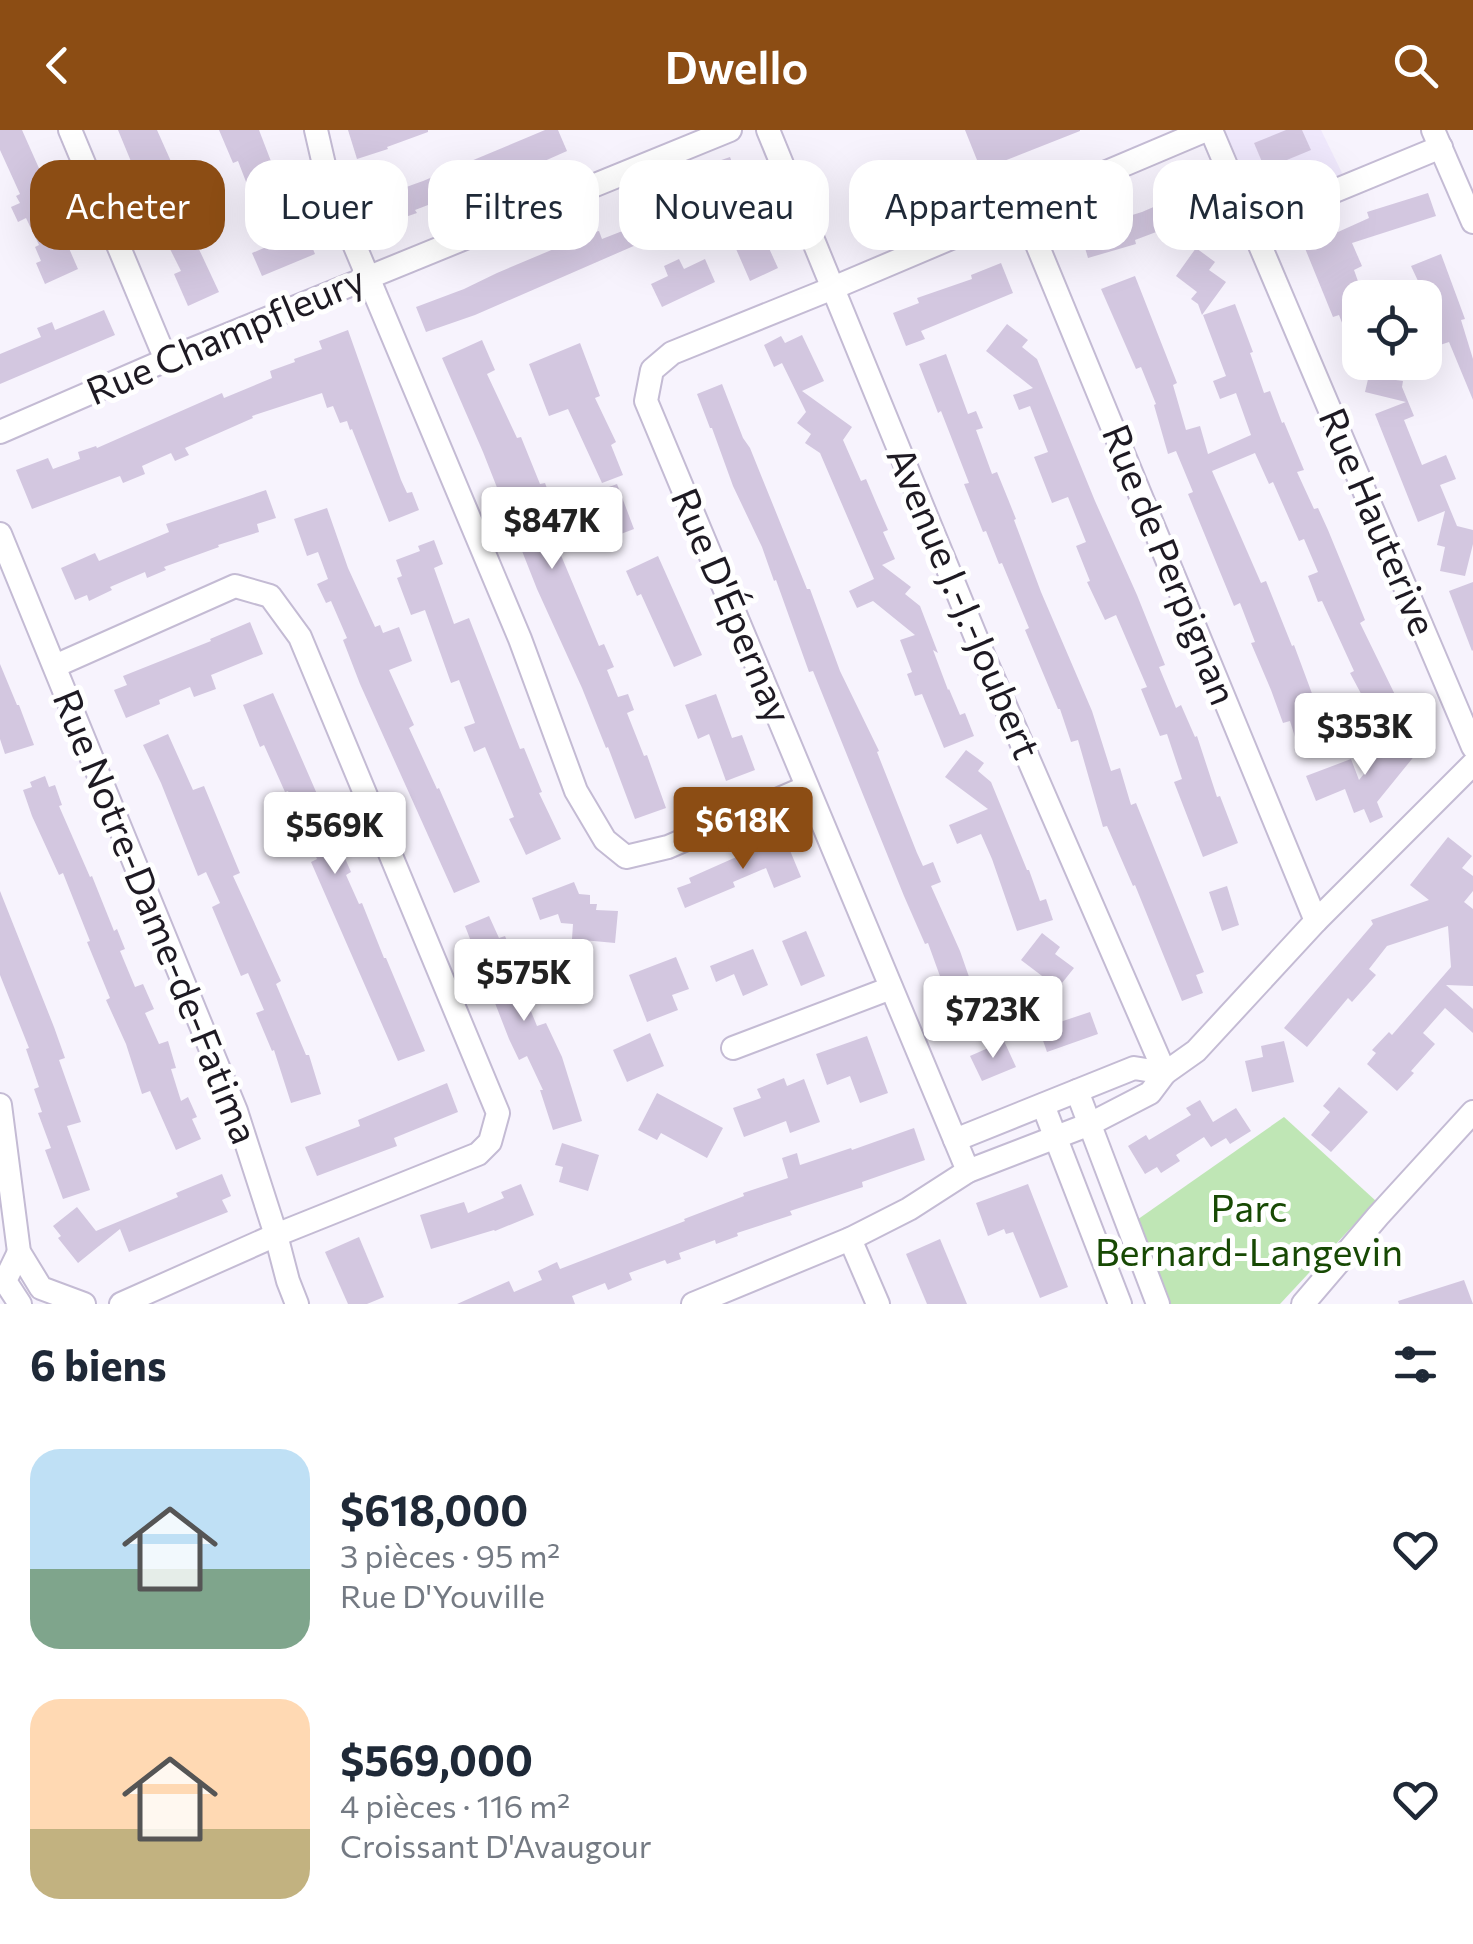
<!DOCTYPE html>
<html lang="fr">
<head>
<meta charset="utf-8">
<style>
  body { margin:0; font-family:Commissioner,sans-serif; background:#f2f2f3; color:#1f2937; height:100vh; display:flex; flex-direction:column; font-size:38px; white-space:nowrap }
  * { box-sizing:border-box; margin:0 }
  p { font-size:32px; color:#747a83 }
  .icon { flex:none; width:55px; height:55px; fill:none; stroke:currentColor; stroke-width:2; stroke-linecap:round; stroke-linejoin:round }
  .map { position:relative; height:1174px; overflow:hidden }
  .drawer { display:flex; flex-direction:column; background:#fff; flex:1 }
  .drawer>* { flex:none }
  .hud { position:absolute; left:30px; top:30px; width:1415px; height:90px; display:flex; gap:20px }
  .fabs { position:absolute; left:1342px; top:150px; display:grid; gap:20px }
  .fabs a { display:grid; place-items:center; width:100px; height:100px; border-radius:20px; background:#fff; box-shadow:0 10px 40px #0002; font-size:50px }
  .price { position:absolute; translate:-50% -85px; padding:0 22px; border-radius:10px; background:#fff; color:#222; font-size:32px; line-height:65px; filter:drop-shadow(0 2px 5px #0008) }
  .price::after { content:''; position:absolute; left:50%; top:60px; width:30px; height:22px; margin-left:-15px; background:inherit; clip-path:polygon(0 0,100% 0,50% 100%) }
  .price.current { background:#8c4d14; color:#fff }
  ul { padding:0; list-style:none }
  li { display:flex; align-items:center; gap:30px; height:250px; padding:0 30px }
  li span { display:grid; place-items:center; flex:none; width:280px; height:200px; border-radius:30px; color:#555 }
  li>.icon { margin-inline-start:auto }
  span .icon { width:120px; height:120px; fill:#fffc; stroke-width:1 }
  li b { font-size:42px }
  h2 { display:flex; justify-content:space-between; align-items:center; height:120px; padding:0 30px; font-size:42px }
  .chip { padding:0 35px; border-radius:30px; background:#fff; box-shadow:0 10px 40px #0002; font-size:35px; line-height:90px }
  .chip.current { background:#8c4d14; color:#fff }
  header { display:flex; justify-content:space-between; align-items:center; height:130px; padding:0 30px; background:#8c4d14; color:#fff; font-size:45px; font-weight:600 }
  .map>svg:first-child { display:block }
</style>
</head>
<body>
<header><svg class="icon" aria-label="back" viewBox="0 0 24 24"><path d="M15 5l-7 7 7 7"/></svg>Dwello<svg class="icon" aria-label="search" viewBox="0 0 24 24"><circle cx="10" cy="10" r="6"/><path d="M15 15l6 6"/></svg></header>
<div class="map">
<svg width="1473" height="1174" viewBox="0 0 1473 1174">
  <rect width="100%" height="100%" fill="#f7f3fd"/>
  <path fill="#efe8fc" d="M 1225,0 L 1321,0 L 1343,45 L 1258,77 Z"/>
  <path fill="#bfe6b5" d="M 1284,987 L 1376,1071 L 1280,1174 L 1162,1174 L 1134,1092 Z"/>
  <g fill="#d3c7e0">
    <path d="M 0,0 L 22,0 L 62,90 L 58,93 L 78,139 L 45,154 L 36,133 L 41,131 L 35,117 L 39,115 L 26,88 L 18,92 L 11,77 L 20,73 L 16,66 L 20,64 L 0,20 Z"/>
    <path d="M 118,0 L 157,0 L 185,63 L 175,68 L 219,162 L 188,176 L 174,144 L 181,141 L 154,87 Z"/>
    <path d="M 219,0 L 259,0 L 295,94 L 302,92 L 315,124 L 262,146 L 252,123 L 285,109 L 271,78 L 258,83 L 238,31 L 233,33 Z"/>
    <path d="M 348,0 L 428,0 L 428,2 L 387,17 L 388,19 L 357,29 Z"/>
    <path d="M 545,0 L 558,0 L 567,21 L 477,61 L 475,57 L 415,80 L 417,83 L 382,95 L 373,69 L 423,51 Z"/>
    <path d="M 965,0 L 1080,0 L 1080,1 L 981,40 Z"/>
    <path d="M 1286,0 L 1302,0 L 1311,20 L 1265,39 L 1254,13 Z"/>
    <path d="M 730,27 L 755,95 L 758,94 L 778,138 L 750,151 L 726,96 L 704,36 Z"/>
    <path d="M 1185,58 L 1196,87 L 1135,110 L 1136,114 L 1088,128 L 1080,101 L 1142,82 L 1165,72 L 1163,66 Z"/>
    <path d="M 1428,63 L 1436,86 L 1352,113 L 1362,136 L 1354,140 L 1364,168 L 1360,168 L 1360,207 L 1349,211 L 1339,185 L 1333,187 L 1300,106 L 1321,97 L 1320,93 L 1333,88 L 1338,102 L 1369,88 L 1367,82 Z"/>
    <path d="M 648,79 L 659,105 L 475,185 L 426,202 L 416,177 L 464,159 L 497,143 L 594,102 L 599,101 L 602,109 L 625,100 L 622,91 Z"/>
    <path d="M 1196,118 L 1215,132 L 1209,140 L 1226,152 L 1202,185 L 1198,174 L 1191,169 L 1197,162 L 1176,146 Z"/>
    <path d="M 1441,124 L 1465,189 L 1461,190 L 1473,229 L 1473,270 L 1449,212 L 1440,215 L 1426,168 L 1411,136 Z"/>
    <path d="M 679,129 L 684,139 L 705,129 L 715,152 L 662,177 L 651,154 L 668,146 L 664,136 Z"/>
    <path d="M 1001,133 L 1013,163 L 921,201 L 925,209 L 906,216 L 893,183 L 919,173 L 917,168 L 972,149 L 971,145 Z"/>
    <path d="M 1135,146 L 1177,253 L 1173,255 L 1186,300 L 1200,296 L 1208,324 L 1251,305 L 1236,263 L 1220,269 L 1213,251 L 1226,246 L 1203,185 L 1235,174 L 1253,222 L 1250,223 L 1264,263 L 1270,261 L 1282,293 L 1284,292 L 1304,340 L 1297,342 L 1314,379 L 1318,378 L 1328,400 L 1365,490 L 1360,493 L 1400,575 L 1374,588 L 1350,543 L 1354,541 L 1322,471 L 1318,472 L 1308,446 L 1318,442 L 1304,409 L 1299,411 L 1273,352 L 1269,354 L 1255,323 L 1212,341 L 1261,453 L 1266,451 L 1292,516 L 1294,515 L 1317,577 L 1311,579 L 1318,599 L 1295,607 L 1290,591 L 1283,593 L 1271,560 L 1251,513 L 1255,512 L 1240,473 L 1234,476 L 1188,364 L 1193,362 L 1176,321 L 1168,324 L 1154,275 L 1156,274 L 1141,237 L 1136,239 L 1101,159 Z"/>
    <path d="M 104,180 L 115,205 L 0,254 L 0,224 L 41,207 L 37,198 L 52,192 L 55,200 Z"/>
    <path d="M 1007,194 L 1028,210 L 1022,217 L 1037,229 L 1095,371 L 1137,465 L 1165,535 L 1159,537 L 1176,578 L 1181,575 L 1195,607 L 1197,606 L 1217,667 L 1220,666 L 1238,713 L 1203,727 L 1174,652 L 1182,649 L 1167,604 L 1160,606 L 1141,559 L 1147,557 L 1116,485 L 1105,490 L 1087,452 L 1090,451 L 1076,416 L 1086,412 L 1068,367 L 1052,373 L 1034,327 L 1048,322 L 1030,276 L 1019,280 L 1013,265 L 1033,258 L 986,221 Z"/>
    <path d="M 348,200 L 401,350 L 407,363 L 412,362 L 419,380 L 389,392 L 352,299 L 350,300 L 347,291 L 340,293 L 333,276 L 327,278 L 322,263 L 252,286 L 253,288 L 185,318 L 189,325 L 175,331 L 171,323 L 142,336 L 145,344 L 123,353 L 120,346 L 32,379 L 16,340 L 48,328 L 53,339 L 80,329 L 78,322 L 96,316 L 97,318 L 222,263 L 224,268 L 272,248 L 270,241 L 295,232 L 294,229 L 322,219 L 319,211 Z"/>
    <path d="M 802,205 L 824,251 L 802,261 L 852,297 L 843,310 L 861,351 L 866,349 L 877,375 L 888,400 L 883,402 L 895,429 L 882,435 L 911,457 L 905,464 L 920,476 L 938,523 L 933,520 L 948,560 L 949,559 L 960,585 L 965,583 L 974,606 L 944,618 L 922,564 L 915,566 L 907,544 L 912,542 L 900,510 L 915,505 L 873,471 L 857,478 L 849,461 L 874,449 L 820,323 L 805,313 L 811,304 L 797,293 L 806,282 L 782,233 L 774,237 L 764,215 L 781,206 L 785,213 Z"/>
    <path d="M 482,210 L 495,240 L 487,244 L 517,308 L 521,307 L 540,354 L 545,353 L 551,369 L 541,372 L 555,411 L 599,516 L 604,514 L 614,537 L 607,540 L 618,567 L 628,564 L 634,580 L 627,583 L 644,626 L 647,625 L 666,678 L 635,689 L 608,617 L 606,618 L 582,558 L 537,459 L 483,322 L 442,228 Z"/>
    <path d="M 580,213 L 600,266 L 595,268 L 616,312 L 611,315 L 623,345 L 602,353 L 568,279 L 549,286 L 529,234 Z"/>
    <path d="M 946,224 L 968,284 L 976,281 L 983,298 L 976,300 L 992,344 L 997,342 L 1008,369 L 1016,389 L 1014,390 L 1041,462 L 1092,581 L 1111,641 L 1120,638 L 1131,675 L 1136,673 L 1204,842 L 1196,845 L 1203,863 L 1182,871 L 1135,755 L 1133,756 L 1107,696 L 1103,697 L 1078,610 L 1071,612 L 1060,579 L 1058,579 L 1025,500 L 1029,498 L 1002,433 L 999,434 L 986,401 L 983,402 L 964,354 L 969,353 L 941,281 L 938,283 L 919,234 Z"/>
    <path d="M 1372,232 L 1400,232 L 1396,250 L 1403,251 L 1402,257 L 1414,286 L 1404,290 L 1422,335 L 1446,325 L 1456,349 L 1440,355 L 1457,396 L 1473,400 L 1473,414 L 1465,446 L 1440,441 L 1445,417 L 1437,415 L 1445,381 L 1418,392 L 1375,284 L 1406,272 L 1365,262 Z"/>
    <path d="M 722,254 L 743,308 L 750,318 L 807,459 L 810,459 L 840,541 L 879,621 L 877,622 L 917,723 L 923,736 L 933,732 L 941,752 L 931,756 L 960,821 L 983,887 L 958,896 L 928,813 L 925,814 L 904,766 L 813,541 L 809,542 L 776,450 L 774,451 L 762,417 L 733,356 L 712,298 L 710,298 L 697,264 Z"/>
    <path d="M 617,354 L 634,399 L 613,407 L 605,388 L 592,393 L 586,379 L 594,376 L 590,364 Z"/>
    <path d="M 266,360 L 276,388 L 257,394 L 259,402 L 218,415 L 219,417 L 164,437 L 166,440 L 147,448 L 145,442 L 110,457 L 112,460 L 89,471 L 87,465 L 75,470 L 61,438 L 95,423 L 99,431 L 169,402 L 166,394 Z"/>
    <path d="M 327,378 L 348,438 L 375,497 L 380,495 L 383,503 L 399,497 L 412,531 L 389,540 L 414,595 L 409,598 L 437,659 L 439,658 L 480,752 L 454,763 L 360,554 L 343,510 L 347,508 L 331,471 L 326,473 L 317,454 L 328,449 L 318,422 L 307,426 L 294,389 Z"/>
    <path d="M 434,410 L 443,434 L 434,438 L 454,494 L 469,488 L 520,619 L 524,618 L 542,662 L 539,663 L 561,709 L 526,725 L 509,689 L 514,687 L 485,617 L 474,622 L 464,597 L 475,593 L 459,550 L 451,553 L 425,480 L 411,485 L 397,448 L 402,446 L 396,430 L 420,421 L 418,416 Z"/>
    <path d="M 658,426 L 702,525 L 674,537 L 641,464 L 637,466 L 626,441 Z"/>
    <path d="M 1473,452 L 1473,520 L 1472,521 L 1449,461 Z"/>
    <path d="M 250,492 L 263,524 L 211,545 L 216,559 L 194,567 L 190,557 L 159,570 L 160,574 L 126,588 L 114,560 L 127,555 L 123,546 L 211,511 L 210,509 Z"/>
    <path d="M 0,534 L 17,575 L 19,575 L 34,615 L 5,624 L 0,609 Z"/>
    <path d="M 273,563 L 351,742 L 346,745 L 359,774 L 362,773 L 384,828 L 386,828 L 425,921 L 398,931 L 311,732 L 317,729 L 288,661 L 285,662 L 264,615 L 260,617 L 243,575 Z"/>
    <path d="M 716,564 L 732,608 L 742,605 L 755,640 L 726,651 L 709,604 L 698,609 L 685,575 Z"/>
    <path d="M 1398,602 L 1420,619 L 1377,672 L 1383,687 L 1370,693 L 1364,679 L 1354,683 L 1345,659 L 1316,671 L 1306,646 L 1351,629 L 1359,650 Z"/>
    <path d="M 168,604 L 193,660 L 204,656 L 240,743 L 233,746 L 281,851 L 276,854 L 306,925 L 309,925 L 321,964 L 291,973 L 274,920 L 272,921 L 256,883 L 264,880 L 248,843 L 241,846 L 212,777 L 220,773 L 206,742 L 198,746 L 161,653 L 143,615 Z"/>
    <path d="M 966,620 L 984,633 L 978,641 L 991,652 L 1027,740 L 1029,740 L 1040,771 L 1046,769 L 1053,790 L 1017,801 L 992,729 L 981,704 L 957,714 L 949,695 L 988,679 L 945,647 Z"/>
    <path d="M 45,646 L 49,657 L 55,655 L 62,675 L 59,676 L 90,747 L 92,746 L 114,801 L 117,799 L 125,819 L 120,821 L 135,857 L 143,854 L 154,879 L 145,883 L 159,914 L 168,911 L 176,938 L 171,939 L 181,971 L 188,967 L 197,987 L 192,989 L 201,1009 L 176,1020 L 150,961 L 142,964 L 126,914 L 106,870 L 110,868 L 87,812 L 90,811 L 63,743 L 59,745 L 32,686 L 23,660 L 32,657 L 30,652 Z"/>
    <path d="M 784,706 L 801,747 L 774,758 L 766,738 L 733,752 L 735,757 L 685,778 L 677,758 L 691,753 L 689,748 Z"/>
    <path d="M 1448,707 L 1472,726 L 1462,738 L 1473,746 L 1473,761 L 1464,772 L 1473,779 L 1473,856 L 1446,855 L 1473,879 L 1473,903 L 1445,878 L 1423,903 L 1435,914 L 1411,941 L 1414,943 L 1397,961 L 1367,934 L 1376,923 L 1372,920 L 1389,902 L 1392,905 L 1451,837 L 1448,796 L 1387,816 L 1369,839 L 1376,845 L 1352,872 L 1348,868 L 1307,917 L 1284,898 L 1373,794 L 1371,790 L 1429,770 L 1410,755 Z"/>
    <path d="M 574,752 L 579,764 L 590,765 L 590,774 L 597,774 L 596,780 L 618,781 L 615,813 L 572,809 L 573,794 L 561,793 L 558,784 L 540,790 L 532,768 Z"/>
    <path d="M 1227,756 L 1239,795 L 1222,801 L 1209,762 Z"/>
    <path d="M 0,761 L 54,897 L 65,928 L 59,930 L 81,992 L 67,996 L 90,1060 L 63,1069 L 45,1020 L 51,1018 L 38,983 L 42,982 L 34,959 L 39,957 L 26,919 L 29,918 L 0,845 Z"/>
    <path d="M 489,786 L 499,808 L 505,806 L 511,821 L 507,823 L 537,896 L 546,893 L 562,927 L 582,991 L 553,1000 L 540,960 L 543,960 L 527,926 L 519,930 L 509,909 L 465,796 Z"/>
    <path d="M 806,801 L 825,846 L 801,856 L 782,811 Z"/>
    <path d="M 1042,803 L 1060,817 L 1055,824 L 1074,838 L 1058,858 L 1021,830 Z"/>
    <path d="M 753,819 L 768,855 L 743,866 L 734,844 L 716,852 L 710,836 Z"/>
    <path d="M 676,827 L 689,859 L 672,865 L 678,880 L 647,892 L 629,845 Z"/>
    <path d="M 1090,882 L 1098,904 L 1047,922 L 1039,899 Z"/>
    <path d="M 650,903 L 664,936 L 627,952 L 613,920 Z"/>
    <path d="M 867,906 L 888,963 L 860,973 L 850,946 L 827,955 L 816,924 Z"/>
    <path d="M 1004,911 L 1016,937 L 982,951 L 970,926 Z"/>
    <path d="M 1284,911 L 1294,952 L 1252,962 L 1245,931 L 1263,927 L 1261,916 Z"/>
    <path d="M 784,948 L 787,956 L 804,949 L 820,992 L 790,1003 L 786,991 L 744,1007 L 733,978 L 761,968 L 757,959 Z"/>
    <path d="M 447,953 L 458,982 L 394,1008 L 397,1016 L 317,1046 L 305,1017 L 360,996 L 358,990 Z"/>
    <path d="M 1339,957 L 1368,982 L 1331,1022 L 1311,1005 L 1330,982 L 1323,976 Z"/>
    <path d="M 657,963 L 723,998 L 707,1028 L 661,1003 L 657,1010 L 638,1000 Z"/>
    <path d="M 1200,970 L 1213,992 L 1236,978 L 1251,1001 L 1230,1014 L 1226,1008 L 1211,1017 L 1204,1007 L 1176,1025 L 1180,1031 L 1161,1043 L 1157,1037 L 1145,1044 L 1128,1016 L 1146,1005 L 1149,1010 L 1191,985 L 1186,978 Z"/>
    <path d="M 914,998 L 925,1030 L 862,1052 L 863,1057 L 790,1081 L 792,1085 L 737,1103 L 738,1106 L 716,1114 L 715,1110 L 679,1123 L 681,1129 L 667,1134 L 665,1130 L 629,1143 L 632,1150 L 608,1160 L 605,1153 L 572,1166 L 575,1174 L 457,1174 L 509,1151 L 514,1162 L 542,1150 L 538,1141 L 557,1132 L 560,1139 L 685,1091 L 684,1089 L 744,1066 L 743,1063 L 788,1048 L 782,1028 L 797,1023 L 800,1035 L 851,1018 L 852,1020 Z"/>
    <path d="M 562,1013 L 599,1025 L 588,1061 L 559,1052 L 563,1037 L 555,1035 Z"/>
    <path d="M 222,1044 L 231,1066 L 222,1070 L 228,1082 L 129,1122 L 120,1099 L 78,1133 L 58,1108 L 61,1106 L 53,1096 L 77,1077 L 96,1101 L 178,1067 L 176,1063 Z"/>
    <path d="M 521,1054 L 534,1085 L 495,1101 L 494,1100 L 431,1119 L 420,1085 L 464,1072 L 468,1083 L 504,1068 L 501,1062 Z"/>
    <path d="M 1028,1054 L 1068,1157 L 1040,1168 L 1013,1102 L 1006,1104 L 1004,1099 L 988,1106 L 976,1073 Z"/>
    <path d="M 359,1107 L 384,1167 L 367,1174 L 348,1174 L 325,1122 Z"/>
    <path d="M 940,1109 L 967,1174 L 927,1174 L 906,1124 Z"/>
    <path d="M 1464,1150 L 1473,1174 L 1399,1174 L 1398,1171 Z"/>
  </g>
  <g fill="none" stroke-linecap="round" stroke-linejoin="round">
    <defs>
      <g id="minor">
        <path d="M 70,0 L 166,230"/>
        <path d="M 316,0 L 328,52 L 520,509 L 576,661 L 605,710 L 626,727 L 668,717 L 807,657"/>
        <path d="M 768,0 L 984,527 L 1165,943"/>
        <path d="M 1211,0 L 1473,617"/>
        <path d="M 1433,0 L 1473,92"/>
        <path d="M 1022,78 L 1316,791"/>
        <path d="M 1252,95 L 1441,17"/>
        <path d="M 0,302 L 166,230 L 730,0"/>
        <path d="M 0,404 L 236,981 L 276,1105 L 288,1151 L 297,1174"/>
        <path d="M 55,536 L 235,456 L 270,466 L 300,507 L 498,983 L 490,1012 L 478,1024 L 276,1105 L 121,1174"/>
        <path d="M 733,918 L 891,858"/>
        <path d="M 1077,961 L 1158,1174"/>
        <path d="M 0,975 L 19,1122 L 41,1158 L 84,1174"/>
        <path d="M 1043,975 L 1120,1174"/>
        <path d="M 955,1010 L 1134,938 L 1165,943"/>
        <path d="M 968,1041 L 646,271 L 652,240 L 672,223 L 833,158 L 1206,0"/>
        <path d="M 850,1109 L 878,1174"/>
        <path d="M 19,1122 L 5,1151 L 20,1174"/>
        <path d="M 693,1174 L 850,1109 L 909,1079 L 968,1041 L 1090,994 L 1150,963 L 1165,943 L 1196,921 L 1316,791 L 1473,634"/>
        <path d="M 1303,1174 L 1378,1086 L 1473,982"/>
      </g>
    </defs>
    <use href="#minor" stroke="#c4bbd4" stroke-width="26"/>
    <use href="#minor" stroke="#fff" stroke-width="22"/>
  </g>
  <g text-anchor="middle" stroke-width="10" stroke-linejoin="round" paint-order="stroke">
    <g font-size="38" fill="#1e1a23" stroke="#fff">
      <text transform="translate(226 206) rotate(-23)" y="13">Rue Champfleury</text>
      <text transform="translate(1377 392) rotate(67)" y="13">Rue Hauterive</text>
      <text transform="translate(1169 435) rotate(68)" y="13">Rue de Perpignan</text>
      <text transform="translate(963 473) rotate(67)" y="13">Avenue J.-J.-Joubert</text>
      <text transform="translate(731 476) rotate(67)" y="13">Rue D'Épernay</text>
      <text transform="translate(155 787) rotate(68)" y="13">Rue Notre-Dame-de-Fatima</text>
    </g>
    <g font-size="38" fill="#174904" stroke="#fff">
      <text x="1249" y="1092">Parc<tspan x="1249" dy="44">Bernard-Langevin</tspan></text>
    </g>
  </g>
</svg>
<div class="fabs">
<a><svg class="icon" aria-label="locate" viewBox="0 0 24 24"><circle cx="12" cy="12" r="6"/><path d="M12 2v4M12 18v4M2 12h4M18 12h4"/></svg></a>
</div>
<b class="price" style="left:552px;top:442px">$847K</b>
<b class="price" style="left:1365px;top:648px">$353K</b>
<b class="price current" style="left:743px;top:742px">$618K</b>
<b class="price" style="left:335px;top:747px">$569K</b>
<b class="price" style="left:524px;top:894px">$575K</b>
<b class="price" style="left:993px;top:931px">$723K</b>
<div class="hud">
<a class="chip current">Acheter</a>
<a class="chip">Louer</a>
<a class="chip">Filtres</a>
<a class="chip">Nouveau</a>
<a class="chip">Appartement</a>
<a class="chip">Maison</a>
</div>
</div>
<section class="drawer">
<h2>6 biens<svg class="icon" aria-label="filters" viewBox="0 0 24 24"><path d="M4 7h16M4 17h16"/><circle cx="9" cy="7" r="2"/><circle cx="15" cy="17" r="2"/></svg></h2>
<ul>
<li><span style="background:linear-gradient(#bfe0f5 60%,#7fa58c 0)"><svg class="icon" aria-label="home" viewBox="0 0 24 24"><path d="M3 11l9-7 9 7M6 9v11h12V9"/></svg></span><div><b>$618,000</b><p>3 pièces · 95 m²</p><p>Rue D'Youville</p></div><svg class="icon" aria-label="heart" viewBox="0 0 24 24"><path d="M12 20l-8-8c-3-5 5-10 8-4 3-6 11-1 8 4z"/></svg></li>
<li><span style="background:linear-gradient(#ffd9b3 65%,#c2b280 0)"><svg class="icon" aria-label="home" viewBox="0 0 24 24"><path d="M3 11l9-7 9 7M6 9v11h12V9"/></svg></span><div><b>$569,000</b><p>4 pièces · 116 m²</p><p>Croissant D'Avaugour</p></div><svg class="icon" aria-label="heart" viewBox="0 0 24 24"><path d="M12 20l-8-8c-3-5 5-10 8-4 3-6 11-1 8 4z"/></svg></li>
</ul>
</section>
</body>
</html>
